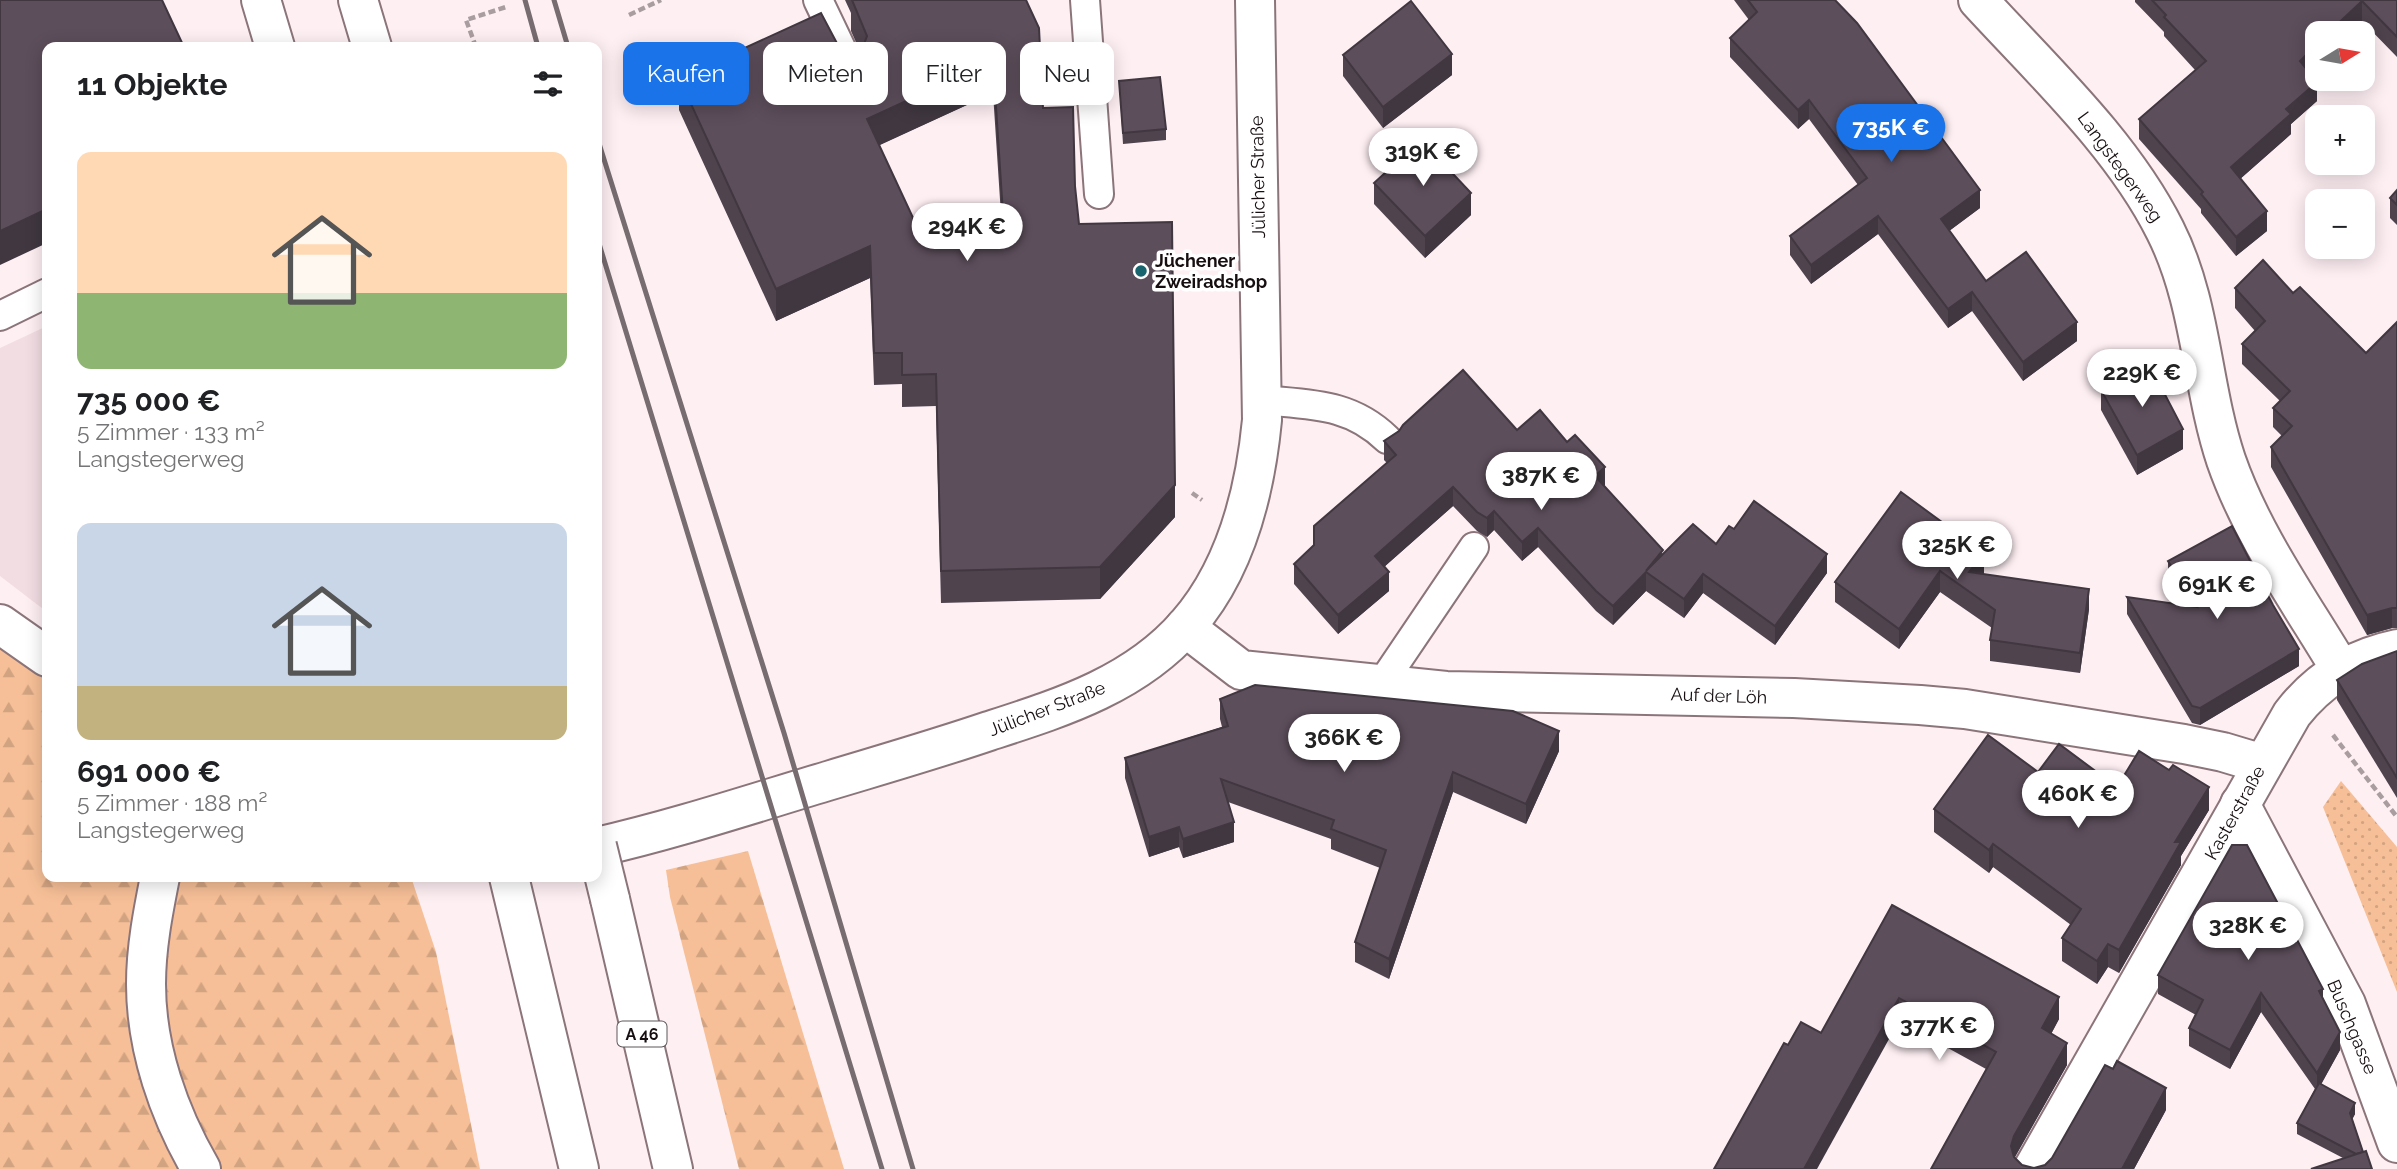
<!DOCTYPE html>
<html lang="de">
<head>
<meta charset="utf-8">
<style>
  body { margin:0; font-family:Raleway,sans-serif; background:#f2f2f2; color:#202124; height:100vh; display:flex; flex-direction:column; font-size:26px; white-space:nowrap }
  * { box-sizing:border-box; margin:0 }
  p { font-size:23px; color:#757577 }
  .icon { flex:none; width:38px; height:38px; fill:none; stroke:currentColor; stroke-width:2; stroke-linecap:round; stroke-linejoin:round }
  .map { position:relative; flex:1; overflow:hidden }
  .panel { position:absolute; left:42px; top:42px; width:560px; height:840px; display:flex; flex-direction:column; background:#fff; border-radius:14px; box-shadow:0 4px 18px #0003 }
  .panel>* { flex:none }
  .banner { position:absolute; left:623px; top:42px; width:665px; height:63px; display:flex; gap:14px }
  .needle { width:46px; rotate:79deg }
  .buttons { position:absolute; left:2305px; top:21px; display:grid; gap:14px }
  .buttons a { display:grid; place-items:center; width:70px; height:70px; border-radius:14px; background:#fff; box-shadow:0 4px 18px #0003; font-size:35px }
  .price { position:absolute; translate:-50% -60px; padding:0 16px; border-radius:24px; background:#fff; color:#222; font-size:23px; line-height:46px; filter:drop-shadow(0 2px 4px #0008) }
  .price::after { content:''; position:absolute; left:50%; top:42px; width:21px; height:16px; margin-left:-10px; background:inherit; clip-path:polygon(0 0,100% 0,50% 100%) }
  .price.on { background:#1a73e8; color:#fff }
  ul { padding:0; list-style:none }
  li { display:grid; align-content:center; gap:14px; height:371px; padding:0 35px }
  li span { display:grid; place-items:center; height:217px; border-radius:14px; color:#555 }
  li>.icon { margin-inline-start:auto }
  span .icon { width:126px; height:126px; fill:#fffc; stroke-width:1 }
  li b { font-size:30px }
  h2 { display:flex; justify-content:space-between; align-items:center; height:84px; padding:0 35px; font-size:30px }
  .tag { padding:0 24px; border-radius:14px; background:#fff; box-shadow:0 4px 18px #0003; font-size:24px; line-height:63px }
  .tag.on { background:#1a73e8; color:#fff }
  .map>svg:first-child { display:block }
</style>
</head>
<body>
<div class="map">
<svg width="2397" height="1169" viewBox="0 0 2397 1169">
  <defs>
    <pattern id="forest-firs" width="22" height="20" patternUnits="userSpaceOnUse" patternTransform="scale(1.75)"><rect width="22" height="20" fill="#f6bf97"/><path d="M5 1l3.5 6h-7zM16 11l3.5 6h-7z" fill="#d2a381"/></pattern>
    <pattern id="park-dots" width="8" height="8" patternUnits="userSpaceOnUse" patternTransform="scale(1.75)"><rect width="8" height="8" fill="#f6bf97"/><path d="M2 2h.1M6 6h.1" fill="none" stroke="#d2a381" stroke-width="1.8" stroke-linecap="round"/></pattern>
  </defs>
  <rect width="100%" height="100%" fill="#feeff3"/>
  <path fill="#f2dde3" d="M 47,326 L 47,612 L 0,576 L 0,348 Z"/>
  <g fill="url(#forest-firs)">
    <path d="M 0,624 L 47,657 L 47,877 L 411,877 L 436,952 L 480,1169 L 0,1169 Z"/>
    <path d="M 748,851 L 844,1169 L 739,1169 L 670,897 L 666,870 Z"/>
  </g>
  <path fill="url(#park-dots)" d="M 2341,781 L 2397,847 L 2397,992 L 2323,807 Z"/>
  <g fill="none" stroke-linecap="round" stroke-linejoin="round">
    <defs>
      <g id="service">
        <path d="M 818,0 L 850,67"/>
        <path d="M 1085,0 L 1099,194"/>
        <path d="M 0,316 L 47,293"/>
        <path d="M 1262,400 C 1311,405 1350,403 1387,439"/>
        <path d="M 1380,686 L 1474,547"/>
      </g>
      <g id="minor">
        <path d="M 1978,0 C 2043,71 2122,144 2165,230 C 2202,303 2201,385 2226,460 C 2252,535 2301,603 2341,670"/>
        <path d="M 0,624 L 47,657"/>
        <path d="M 1185,627 L 1241,670 L 1446,691 L 1794,698 L 1920,705 L 1965,709 L 2184,744 L 2223,752 L 2263,764"/>
        <path d="M 2240,804 L 2346,1004 L 2397,1143"/>
        <path d="M 160,877 C 153,912 146,948 146,984 C 146,1049 169,1114 201,1169"/>
        <path d="M 2033,1169 L 2292,714 C 2319,679 2354,658 2397,649"/>
      </g>
      <path id="tertiary" d="M 597,847 C 676,829 754,803 831,780 C 884,764 936,749 989,731 C 1060,708 1135,685 1187,625 C 1236,569 1255,493 1262,420 L 1255,0"/>
      <g id="motorway">
        <path d="M 261,0 L 275,47"/>
        <path d="M 358,0 L 372,47"/>
        <path d="M 509,877 L 579,1169"/>
        <path d="M 610,899 L 673,1169"/>
      </g>
    </defs>
    <use href="#service" stroke="#8b757b" stroke-width="32"/>
    <use href="#minor" stroke="#8b757b" stroke-width="42"/>
    <use href="#tertiary" stroke="#8b757b" stroke-width="42"/>
    <use href="#motorway" stroke="#8b757b" stroke-width="42"/>
    <g stroke="#a99da0" stroke-width="4.5" stroke-dasharray="7 3.5" stroke-linecap="butt">
      <path d="M 629,15 L 661,0"/>
      <path d="M 476,47 L 466,20 L 506,7"/>
      <path d="M 1192,493 L 1202,500"/>
      <path d="M 2333,735 L 2397,817"/>
    </g>
    <use href="#service" stroke="#fff" stroke-width="28"/>
    <use href="#minor" stroke="#fff" stroke-width="38"/>
    <use href="#tertiary" stroke="#fff" stroke-width="38"/>
    <use href="#motorway" stroke="#fff" stroke-width="38"/>
    <g stroke="#776c6f" stroke-width="5">
      <path d="M 525,0 L 538,47"/>
      <path d="M 554,0 L 568,47"/>
      <path d="M 597,137 L 784,733 L 913,1169"/>
      <path d="M 597,237 L 882,1169"/>
    </g>
    <defs>
      <path id="motorway-bridge" d="M 597,846 L 610,899"/>
    </defs>
    <use href="#motorway-bridge" stroke="#8b757b" stroke-width="42" stroke-linecap="butt"/>
    <use href="#motorway-bridge" stroke="#fff" stroke-width="38"/>
  </g>
  <g fill="#4f434e" fill-rule="evenodd">
    <path d="M 845,0 L 1026,0 L 1043,108 L 1075,186 L 1079,224 L 1175,517 L 1100,599 L 941,603 L 936,406 L 902,407 L 902,384 L 874,385 L 870,278 L 776,321 L 679,110 L 679,78 L 840,49 L 849,52 L 858,50 L 859,49 L 851,31 L 851,13 ZM 993,93 L 1001,215 L 956,234 L 921,235 L 879,145 Z"/>
    <path d="M 1734,0 L 1835,0 L 1980,208 L 1949,231 L 1986,281 L 2077,341 L 2023,381 L 1972,311 L 1948,328 L 1878,234 L 1811,284 L 1790,255 L 1790,236 L 1858,185 L 1809,119 L 1798,129 L 1730,57 L 1730,38 L 1749,20 Z"/>
    <path d="M 2135,0 L 2397,0 L 2397,57 L 2362,21 L 2309,72 L 2317,101 L 2291,124 L 2291,134 L 2240,179 L 2267,231 L 2236,256 L 2201,213 L 2201,209 L 2139,139 L 2139,119 L 2195,70 L 2164,36 L 2164,32 L 2135,2 Z"/>
    <path d="M 1343,55 L 1452,75 L 1383,128 L 1343,76 Z"/>
    <path d="M 1119,81 L 1166,129 L 1166,140 L 1123,144 Z"/>
    <path d="M 1374,183 L 1471,215 L 1425,258 L 1374,204 Z"/>
    <path d="M 2397,190 L 2397,225 L 2390,218 L 2390,198 Z"/>
    <path d="M 2235,288 L 2293,293 L 2366,353 L 2397,322 L 2397,628 L 2392,628 L 2367,635 L 2271,467 L 2271,447 L 2282,436 L 2273,427 L 2273,408 L 2280,401 L 2242,364 L 2242,344 L 2255,331 L 2235,308 Z"/>
    <path d="M 2101,390 L 2183,449 L 2137,475 L 2101,410 Z"/>
    <path d="M 1517,430 L 1605,486 L 1604,487 L 1663,554 L 1716,544 L 1734,529 L 1827,573 L 1775,645 L 1703,593 L 1684,618 L 1646,591 L 1613,625 L 1596,611 L 1538,547 L 1522,561 L 1494,530 L 1487,537 L 1477,531 L 1453,506 L 1384,567 L 1389,591 L 1338,634 L 1294,584 L 1294,564 L 1314,546 L 1387,463 L 1384,460 L 1384,441 Z"/>
    <path d="M 1901,492 L 1984,573 L 1983,574 L 2089,609 L 2080,673 L 1990,661 L 1990,640 L 1992,628 L 1940,592 L 1899,649 L 1835,602 L 1835,582 Z"/>
    <path d="M 2168,561 L 2299,666 L 2200,725 L 2192,723 L 2127,614 L 2127,597 L 2185,605 L 2168,578 Z"/>
    <path d="M 2397,651 L 2397,798 L 2337,700 L 2337,680 Z"/>
    <path d="M 1220,699 L 1559,751 L 1526,824 L 1453,792 L 1389,979 L 1355,962 L 1355,942 L 1380,868 L 1331,849 L 1331,839 L 1228,802 L 1234,842 L 1183,858 L 1179,847 L 1149,857 L 1125,778 L 1125,758 L 1222,727 L 1220,719 Z"/>
    <path d="M 2038,772 L 2117,787 L 2209,810 L 2181,856 L 2181,865 L 2119,973 L 2108,967 L 2097,984 L 2062,961 L 2062,938 L 2071,925 L 1993,867 L 1989,873 L 1934,832 L 1934,809 Z"/>
    <path d="M 1892,905 L 2059,1019 L 2051,1034 L 2067,1065 L 2014,1158 L 2022,1165 L 2034,1168 L 2045,1165 L 2166,1110 L 2134,1169 L 1931,1169 L 1986,1069 L 1899,1021 L 1788,1045 L 1821,1033 Z"/>
    <path d="M 2158,975 L 2323,1000 L 2340,1050 L 2321,1084 L 2355,1114 L 2352,1119 L 2363,1152 L 2343,1158 L 2297,1134 L 2297,1123 L 2315,1089 L 2261,1012 L 2230,1069 L 2189,1046 L 2189,1028 L 2196,1015 L 2158,994 Z"/>
  </g>
  <g fill="#403740">
    <path d="M 2362,1 L 2362,21 L 2349,33 L 2328,33 Z"/>
    <path d="M 2317,44 L 2317,64 L 2300,80 L 2300,61 Z"/>
    <path d="M 1452,54 L 1452,75 L 1383,128 L 1383,107 Z"/>
    <path d="M 993,61 L 993,93 L 867,151 L 867,119 Z"/>
    <path d="M 2317,82 L 2317,101 L 2291,124 L 2291,134 L 2231,187 L 2231,167 L 2286,109 Z"/>
    <path d="M 1809,100 L 1809,119 L 1798,129 L 1798,110 Z"/>
    <path d="M 1980,190 L 1980,208 L 1941,237 L 1941,219 Z"/>
    <path d="M 1471,193 L 1471,215 L 1425,258 L 1425,236 Z"/>
    <path d="M 47,209 L 47,243 L 0,265 L 0,231 Z"/>
    <path d="M 2267,211 L 2267,231 L 2236,256 L 2236,237 Z"/>
    <path d="M 1878,216 L 1878,234 L 1811,284 L 1811,265 Z"/>
    <path d="M 870,246 L 870,278 L 776,321 L 776,289 Z"/>
    <path d="M 1972,292 L 1972,311 L 1948,328 L 1948,309 Z"/>
    <path d="M 2077,322 L 2077,341 L 2023,381 L 2023,362 Z"/>
    <path d="M 2183,429 L 2183,449 L 2137,475 L 2137,455 Z"/>
    <path d="M 1605,467 L 1605,486 L 1595,496 L 1595,476 Z"/>
    <path d="M 1175,485 L 1175,517 L 1100,599 L 1100,567 Z"/>
    <path d="M 1453,487 L 1453,506 L 1375,575 L 1375,556 Z"/>
    <path d="M 1494,511 L 1494,530 L 1487,537 L 1487,518 Z"/>
    <path d="M 1538,528 L 1538,547 L 1522,561 L 1522,542 Z"/>
    <path d="M 1984,553 L 1984,573 L 1969,592 L 1969,572 Z"/>
    <path d="M 1827,554 L 1827,573 L 1775,645 L 1775,626 Z"/>
    <path d="M 1940,571 L 1940,592 L 1899,649 L 1899,629 Z"/>
    <path d="M 1389,572 L 1389,591 L 1338,634 L 1338,615 Z"/>
    <path d="M 1646,572 L 1646,591 L 1613,625 L 1613,606 Z"/>
    <path d="M 1703,574 L 1703,593 L 1684,618 L 1684,599 Z"/>
    <path d="M 2089,589 L 2089,609 L 2080,673 L 2080,653 Z"/>
    <path d="M 2392,608 L 2392,628 L 2367,635 L 2367,615 Z"/>
    <path d="M 2299,649 L 2299,666 L 2200,725 L 2200,708 Z"/>
    <path d="M 1559,731 L 1559,751 L 1526,824 L 1526,804 Z"/>
    <path d="M 1453,772 L 1453,792 L 1389,979 L 1389,959 Z"/>
    <path d="M 2209,787 L 2209,810 L 2181,856 L 2181,865 L 2119,973 L 2119,950 L 2175,842 Z"/>
    <path d="M 1234,822 L 1234,842 L 1183,858 L 1183,839 Z"/>
    <path d="M 1179,827 L 1179,847 L 1149,857 L 1149,837 Z"/>
    <path d="M 1993,844 L 1993,867 L 1989,873 L 1989,850 Z"/>
    <path d="M 2108,944 L 2108,967 L 2097,984 L 2097,961 Z"/>
    <path d="M 2323,989 L 2323,1008 L 2319,991 Z"/>
    <path d="M 2261,993 L 2261,1012 L 2230,1069 L 2230,1050 Z"/>
    <path d="M 2059,997 L 2059,1019 L 2042,1051 L 2042,1028 Z"/>
    <path d="M 1899,998 L 1899,1021 L 1817,1169 L 1804,1169 Z"/>
    <path d="M 2340,1032 L 2340,1050 L 2317,1092 L 2317,1073 Z"/>
    <path d="M 2067,1043 L 2067,1065 L 2014,1159 L 2011,1146 L 2014,1136 Z"/>
    <path d="M 2166,1088 L 2166,1110 L 2134,1169 L 2122,1169 Z"/>
    <path d="M 2355,1103 L 2355,1114 L 2350,1124 L 2350,1113 Z"/>
  </g>
  <g fill="#5c4e5b" stroke="#403740" stroke-width="2" fill-rule="evenodd">
    <path d="M 0,0 L 162,0 L 184,47 L 47,47 L 47,209 L 0,231 Z"/>
    <path d="M 852,0 L 1026,0 L 1039,28 L 1043,108 L 1073,107 L 1075,186 L 1079,224 L 1172,222 L 1175,485 L 1100,567 L 941,571 L 936,374 L 902,375 L 902,353 L 874,353 L 870,246 L 776,289 L 679,78 L 821,13 L 840,49 L 849,52 L 858,50 L 864,44 L 867,36 ZM 993,61 L 1003,214 L 956,234 L 921,235 L 867,119 Z"/>
    <path d="M 1748,0 L 1835,0 L 1857,23 L 1980,190 L 1941,219 L 1986,281 L 2026,252 L 2077,322 L 2023,362 L 1972,292 L 1948,309 L 1878,216 L 1811,265 L 1790,236 L 1867,178 L 1809,100 L 1798,110 L 1730,38 L 1757,12 Z"/>
    <path d="M 2152,0 L 2397,0 L 2397,37 L 2362,1 L 2328,33 L 2317,33 L 2317,44 L 2300,61 L 2317,82 L 2286,109 L 2291,114 L 2231,167 L 2267,211 L 2236,237 L 2201,194 L 2203,192 L 2139,119 L 2206,61 L 2164,17 L 2166,15 Z"/>
    <path d="M 1411,1 L 1452,54 L 1383,107 L 1343,55 Z"/>
    <path d="M 1160,77 L 1166,129 L 1123,133 L 1119,81 Z"/>
    <path d="M 1421,140 L 1471,193 L 1425,236 L 1374,183 Z"/>
    <path d="M 2397,190 L 2397,205 L 2390,198 Z"/>
    <path d="M 2263,260 L 2293,293 L 2300,287 L 2366,353 L 2397,322 L 2397,608 L 2392,608 L 2367,615 L 2271,447 L 2292,426 L 2273,408 L 2290,391 L 2242,344 L 2265,321 L 2235,288 Z"/>
    <path d="M 2149,364 L 2183,429 L 2137,455 L 2101,390 Z"/>
    <path d="M 1463,370 L 1517,430 L 1540,410 L 1567,442 L 1575,435 L 1605,467 L 1595,476 L 1663,550 L 1646,571 L 1693,524 L 1716,544 L 1729,526 L 1734,529 L 1754,501 L 1827,554 L 1775,626 L 1703,574 L 1684,599 L 1646,572 L 1613,606 L 1596,591 L 1538,528 L 1522,542 L 1494,511 L 1487,518 L 1477,512 L 1453,487 L 1375,556 L 1389,572 L 1338,615 L 1294,564 L 1314,545 L 1314,526 L 1396,455 L 1384,441 L 1399,431 L 1403,425 Z"/>
    <path d="M 1901,492 L 1984,553 L 1969,572 L 2089,589 L 2080,653 L 1990,640 L 1995,610 L 1940,571 L 1899,629 L 1835,582 Z"/>
    <path d="M 2232,526 L 2273,605 L 2299,649 L 2200,708 L 2192,706 L 2127,597 L 2197,607 L 2168,561 Z"/>
    <path d="M 2397,651 L 2397,778 L 2337,680 L 2362,664 Z"/>
    <path d="M 1255,685 L 1513,711 L 1559,731 L 1526,804 L 1453,772 L 1389,959 L 1355,942 L 1386,850 L 1331,829 L 1334,820 L 1221,779 L 1234,822 L 1183,839 L 1179,827 L 1149,837 L 1125,758 L 1228,726 L 1220,699 Z"/>
    <path d="M 1988,735 L 2038,772 L 2059,744 L 2117,787 L 2139,751 L 2169,770 L 2173,765 L 2209,787 L 2175,842 L 2181,842 L 2119,950 L 2108,944 L 2097,961 L 2062,938 L 2081,909 L 1993,844 L 1989,850 L 1934,809 Z"/>
    <path d="M 2232,845 L 2247,845 L 2323,989 L 2319,991 L 2340,1032 L 2317,1073 L 2261,993 L 2230,1050 L 2189,1028 L 2203,1000 L 2158,975 Z"/>
    <path d="M 1892,905 L 2059,997 L 2042,1028 L 2067,1043 L 2014,1136 L 2011,1146 L 2014,1157 L 2022,1165 L 2034,1168 L 2045,1165 L 2052,1158 L 2105,1065 L 2113,1069 L 2117,1061 L 2166,1088 L 2122,1169 L 1931,1169 L 1996,1052 L 1899,998 L 1804,1169 L 1714,1169 L 1784,1043 L 1788,1045 L 1801,1022 L 1821,1033 Z"/>
    <path d="M 2319,1083 L 2355,1103 L 2350,1113 L 2363,1152 L 2356,1154 L 2297,1123 Z"/>
    <path d="M 2366,1151 L 2372,1169 L 2311,1169 Z"/>
  </g>
  <circle fill="#18646f" stroke="#fff" stroke-width="2.5" cx="1141" cy="271" r="7"/>
  <g text-anchor="middle" stroke-width="7" stroke-linejoin="round" paint-order="stroke">
    <rect fill="#fff" stroke="#5c5658" stroke-width="2" x="617.5" y="1021.5" width="49" height="25" rx="5"/>
    <g font-size="16" font-weight="bold" fill="#160e10">
      <text x="642" y="1040">A 46</text>
    </g>
    <g font-size="18" fill="#160e10" stroke="#fff">
      <text transform="translate(2120 167) rotate(54)" y="6">Langstegerweg</text>
      <text transform="translate(1258 177) rotate(-91)" y="6">Jülicher Straße</text>
      <text transform="translate(1719 696) rotate(2)" y="6">Auf der Löh</text>
      <text transform="translate(1047 709) rotate(-21)" y="6">Jülicher Straße</text>
      <text transform="translate(2235 813) rotate(-61)" y="6">Kasterstraße</text>
      <text transform="translate(2352 1027) rotate(67)" y="6">Buschgasse</text>
    </g>
    <g font-size="18" font-weight="bold" fill="#160e10" stroke="#fff" text-anchor="start">
      <text x="1155" y="267">Jüchener<tspan x="1155" dy="21">Zweiradshop</tspan></text>
    </g>
  </g>
</svg>
<div class="buttons">
<a><svg class="needle" viewBox="-14 -14 28 28"><path d="M0-13l5 13h-10z" fill="#e53935"/><path d="M0 13l5-13h-10z" fill="#757577"/></svg></a>
<a>+</a>
<a>−</a>
</div>
<b class="price on" style="left:1891px;top:164px">735K €</b>
<b class="price" style="left:1423px;top:188px">319K €</b>
<b class="price" style="left:967px;top:263px">294K €</b>
<b class="price" style="left:2142px;top:409px">229K €</b>
<b class="price" style="left:1541px;top:512px">387K €</b>
<b class="price" style="left:1957px;top:581px">325K €</b>
<b class="price" style="left:2217px;top:621px">691K €</b>
<b class="price" style="left:1344px;top:774px">366K €</b>
<b class="price" style="left:2078px;top:830px">460K €</b>
<b class="price" style="left:2248px;top:962px">328K €</b>
<b class="price" style="left:1939px;top:1062px">377K €</b>
<div class="banner">
<a class="tag on">Kaufen</a>
<a class="tag">Mieten</a>
<a class="tag">Filter</a>
<a class="tag">Neu</a>
</div>
<section class="panel">
<h2>11 Objekte<svg class="icon" aria-label="filters" viewBox="0 0 24 24"><path d="M4 7h16M4 17h16"/><circle cx="9" cy="7" r="2"/><circle cx="15" cy="17" r="2"/></svg></h2>
<ul>
<li><span style="background:linear-gradient(#ffd9b3 65%,#8fb573 0)"><svg class="icon" aria-label="home" viewBox="0 0 24 24"><path d="M3 11l9-7 9 7M6 9v11h12V9"/></svg></span><div><b>735 000 €</b><p>5 Zimmer · 133 m²</p><p>Langstegerweg</p></div></li>
<li><span style="background:linear-gradient(#c9d6e8 75%,#c2b280 0)"><svg class="icon" aria-label="home" viewBox="0 0 24 24"><path d="M3 11l9-7 9 7M6 9v11h12V9"/></svg></span><div><b>691 000 €</b><p>5 Zimmer · 188 m²</p><p>Langstegerweg</p></div></li>
</ul>
</section>
</div>
</body>
</html>
